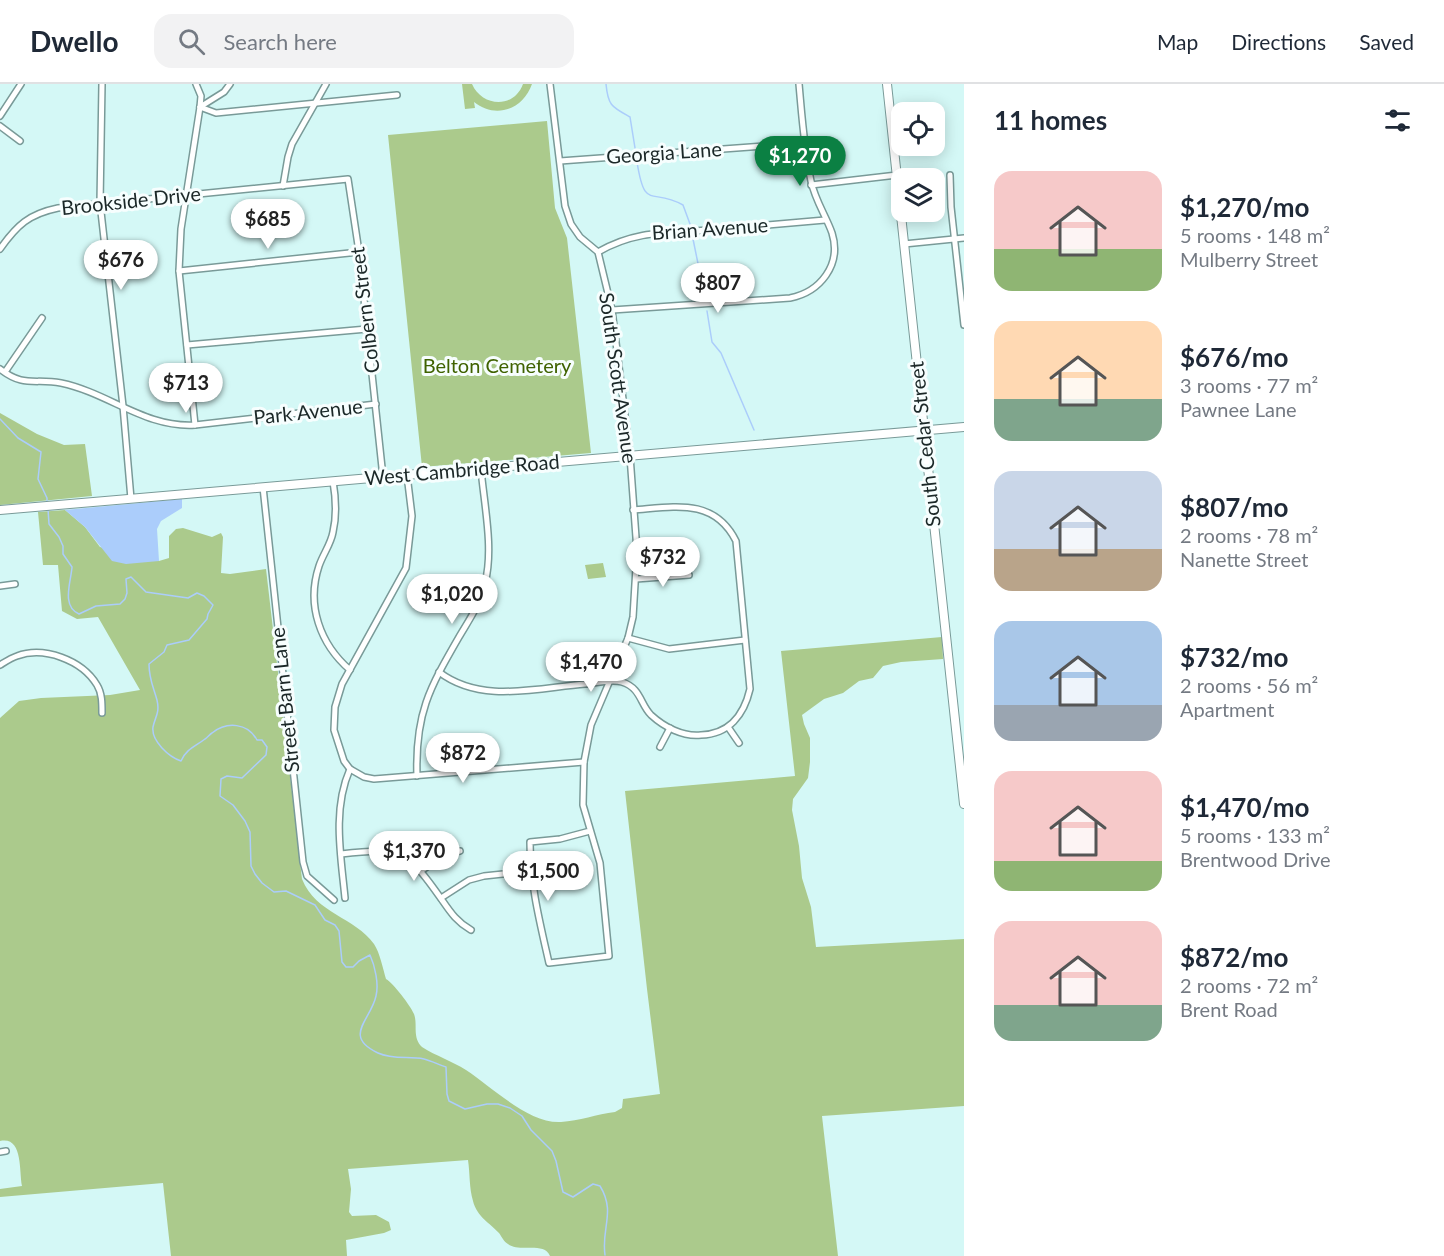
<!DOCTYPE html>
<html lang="en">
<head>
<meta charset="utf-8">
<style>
  body { margin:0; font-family:Lato,sans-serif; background:#f2f2f3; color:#1f2937; height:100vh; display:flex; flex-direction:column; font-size:22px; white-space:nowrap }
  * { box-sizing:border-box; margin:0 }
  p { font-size:20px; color:#747a83 }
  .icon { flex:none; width:33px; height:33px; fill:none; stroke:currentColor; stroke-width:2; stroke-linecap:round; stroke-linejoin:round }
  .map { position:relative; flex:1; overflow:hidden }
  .sheet { display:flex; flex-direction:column; background:#fff; width:480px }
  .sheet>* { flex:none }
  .controls { position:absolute; left:891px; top:18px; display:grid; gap:12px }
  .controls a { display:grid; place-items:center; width:54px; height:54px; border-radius:12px; background:#fff; box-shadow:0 3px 15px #0003; font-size:30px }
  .price { position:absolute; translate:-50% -51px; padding:0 14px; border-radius:21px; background:#fff; color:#222; font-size:20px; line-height:39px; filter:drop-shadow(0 2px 3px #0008) }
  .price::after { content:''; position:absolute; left:50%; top:36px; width:18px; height:14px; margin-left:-9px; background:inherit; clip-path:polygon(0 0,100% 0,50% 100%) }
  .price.active { background:#0b8043; color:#fff }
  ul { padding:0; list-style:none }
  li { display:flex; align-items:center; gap:18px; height:150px; padding:0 30px }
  li span { display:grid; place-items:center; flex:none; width:168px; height:120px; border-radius:18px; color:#555 }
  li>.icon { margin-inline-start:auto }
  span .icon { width:72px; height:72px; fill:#fffc; stroke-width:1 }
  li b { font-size:26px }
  h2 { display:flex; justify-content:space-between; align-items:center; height:72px; padding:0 30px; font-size:26px }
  header { display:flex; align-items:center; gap:36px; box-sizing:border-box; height:84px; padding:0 30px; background:#fff; border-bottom:2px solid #e0e1e3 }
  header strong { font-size:28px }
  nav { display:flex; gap:33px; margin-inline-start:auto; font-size:21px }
  .search { width:420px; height:54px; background:#f2f2f3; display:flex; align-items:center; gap:15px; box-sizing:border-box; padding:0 21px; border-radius:18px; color:#747a83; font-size:22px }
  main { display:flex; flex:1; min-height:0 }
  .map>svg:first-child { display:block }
</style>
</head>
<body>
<header>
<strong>Dwello</strong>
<div class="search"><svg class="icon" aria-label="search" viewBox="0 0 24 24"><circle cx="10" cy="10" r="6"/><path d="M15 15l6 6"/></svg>Search here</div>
<nav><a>Map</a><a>Directions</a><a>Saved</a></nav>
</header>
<main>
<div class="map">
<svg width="964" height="1172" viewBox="0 0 964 1172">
  <rect width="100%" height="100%" fill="#d4f8f6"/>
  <g fill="#abca8c">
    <path d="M 462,0 L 472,0 C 482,23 514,25 523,0 L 532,0 C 523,26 495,35 474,18 L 475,24 L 465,25 Z"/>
    <path d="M 547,37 L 555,124 L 567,154 L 591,369 L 422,383 L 388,51 Z"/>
    <path d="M 0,329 L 37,350 L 64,361 L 85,360 L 92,412 L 0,421 Z"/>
    <path d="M 65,426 L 85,443 L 100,463 L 159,477 L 169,474 L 169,452 L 176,445 L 183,444 L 212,453 L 221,449 L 223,453 L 221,489 L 230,490 L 266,485 L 302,795 C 316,830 355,833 374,860 C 380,869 383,885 386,895 C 394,900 410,921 414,930 C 418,941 412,953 422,963 C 436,972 452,977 466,986 C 492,1003 529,1040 561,1038 C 579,1037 597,1030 615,1028 L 622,1024 L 623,1015 L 660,1010 L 647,905 L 625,707 L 795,692 L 781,567 L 942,553 L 943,575 L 901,578 L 883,582 L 873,594 L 859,597 L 843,609 L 824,615 L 802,631 L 804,640 L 810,654 L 810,678 L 808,694 L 793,715 L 792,726 L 799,762 L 802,794 L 811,823 L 816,863 L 964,855 L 964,1022 L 822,1032 L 838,1172 L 550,1172 C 544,1157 520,1169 508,1160 C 504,1158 502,1153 499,1149 C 490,1139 477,1133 473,1117 C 469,1104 470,1089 468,1076 L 348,1085 L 351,1105 L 349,1128 L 352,1132 L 376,1131 L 389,1138 L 391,1146 L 384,1149 L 346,1156 L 347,1172 L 171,1172 L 163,1099 L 0,1113 L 0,1105 L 22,1102 C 19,1086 23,1052 0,1057 L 0,634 L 19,617 L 41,614 L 110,611 L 140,606 L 98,533 L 77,535 L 62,527 L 58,481 L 43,481 L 38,428 Z"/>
    <path d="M 603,479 L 606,493 L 588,495 L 585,481 Z"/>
  </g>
  <path fill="#abcdfb" d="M 182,415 L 182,424 L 161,437 L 157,445 L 159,477 L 126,480 L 112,477 L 85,443 L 65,426 Z"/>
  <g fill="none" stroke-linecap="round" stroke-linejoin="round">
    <g stroke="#abcdfb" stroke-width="1.5">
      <path d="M 606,0 C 608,22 612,23 630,33 L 635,64"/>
      <path d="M 637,78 C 645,128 651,103 683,121 L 690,140"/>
      <path d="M 693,155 L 705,214"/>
      <path d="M 707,227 L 712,258 L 721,269 L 754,346"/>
      <path d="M 0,335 L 18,354 L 41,368 L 38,395 L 47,414 L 47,420"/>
      <path d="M 48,425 L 49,440 L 59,453 L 63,462 L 63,470 L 72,483 C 71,498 61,522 79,530 L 96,522 L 120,520 L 125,515 L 127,509 L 126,495 L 131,493 L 146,508 L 188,514 L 197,509 L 204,512 L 213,521 L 208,530 L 207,535 L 189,556 L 167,561 L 164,568 L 149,580 C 149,595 153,602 157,616 C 160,629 155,633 153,643 C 151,657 169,673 181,677 C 186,665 196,662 205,655 C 207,654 210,650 212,649 C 227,637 248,639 257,656 L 262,656 L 267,663 L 266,671 L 242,694 L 227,692 L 221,695 L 220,712 L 233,721 L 245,737 L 250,748 L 251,782 L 255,790 L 262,799 L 274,808 L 286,807 L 315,821 L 325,836 L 335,841 L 339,847 L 342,878 L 346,883 L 353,883 L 359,877 L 370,871 C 375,882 379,900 376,912 C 371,936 342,952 378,969 C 393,976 409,972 424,975 C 432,977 439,981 446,983 L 447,1010 L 449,1017 L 465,1025 L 487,1020 L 498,1020 L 510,1024 L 522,1032 L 531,1046 L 552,1067 L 556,1077 L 563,1108 L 573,1113 L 593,1100 L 600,1102 C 616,1128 601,1144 605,1171"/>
    </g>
    <defs>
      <g id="street">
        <path d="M 102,0 L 100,119 L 123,322 L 131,415"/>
        <path d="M 550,0 L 565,122 L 571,140 L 580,153 L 598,168 L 612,226 L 630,372 L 637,467 L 633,533 L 628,554 L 591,641 L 584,678 L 583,721 L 600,779 L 609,872 L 549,879 C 540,839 530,800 530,758 L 560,755 L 590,747"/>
        <path d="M 200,23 L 216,29 L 397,11"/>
        <path d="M 200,23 L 224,8 L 230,0"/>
        <path d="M 0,32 L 21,0"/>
        <path d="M 0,42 L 20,57"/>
        <path d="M 560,77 L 804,59"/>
        <path d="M 950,91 L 951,123 L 964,241"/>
        <path d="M 811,101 L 897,91"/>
        <path d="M 283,102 L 288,73 L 292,60 L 326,0"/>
        <path d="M 904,160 L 964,154"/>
        <path d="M 0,165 C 17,141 29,130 58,124 L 348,95 L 359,168 L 383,393"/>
        <path d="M 598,168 C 636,146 668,149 710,146 C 748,143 787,139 825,136"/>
        <path d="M 179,187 L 359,168"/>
        <path d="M 612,226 L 790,214 C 820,208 842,181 832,149 C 826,132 815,116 811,97 C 804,65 802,33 799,0"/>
        <path d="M 187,261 L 367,245"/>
        <path d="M 0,285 C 24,304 35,294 61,299 C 109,309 145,344 195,341 L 376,320"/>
        <path d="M 5,288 L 42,234"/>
        <path d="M 195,341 L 179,187 L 181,145 L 200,23 L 201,12 L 196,0"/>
        <path d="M 407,391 L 412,432 L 406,484 L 342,600 L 335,623 L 334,646 L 344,677 L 350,685 L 364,693 L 374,695 L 584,678"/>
        <path d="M 333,397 C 336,415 337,431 333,448 C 331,460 323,470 319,482 C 306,521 320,560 350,586"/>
        <path d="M 263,403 L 303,778 L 307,792 L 334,816"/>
        <path d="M 636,495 L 689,491"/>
        <path d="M 0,502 L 15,500"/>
        <path d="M 628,554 L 669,565 L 745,556"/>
        <path d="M 0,581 C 5,578 11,574 17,572 C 44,562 82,576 97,601 C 102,609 102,619 102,629"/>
        <path d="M 439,588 C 481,620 536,604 585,600 C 596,599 611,595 622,598 C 641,604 640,620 651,631 C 664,643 683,653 701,651 C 729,650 744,631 750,605 L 736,457 C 714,413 673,423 633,426"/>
        <path d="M 728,643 L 739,659"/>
        <path d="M 660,663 L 670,644"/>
        <path d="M 417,692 C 415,630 429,605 459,553 C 469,536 481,519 485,499 C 494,465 484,420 481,385"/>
        <path d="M 341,770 C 401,763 407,766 442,816 C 451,829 457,838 471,846"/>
        <path d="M 421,787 L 448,769 L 460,767"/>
        <path d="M 345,814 C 341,772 332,726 350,685"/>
        <path d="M 441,814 L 469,796 L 484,792 L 530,787"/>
        <path d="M 0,1068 L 6,1067"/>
      </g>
      <g id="secondary">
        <path d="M 887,0 L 964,720"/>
        <path d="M 0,426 L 964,343"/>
      </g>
    </defs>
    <use href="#street" stroke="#799a98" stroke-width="8"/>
    <use href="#secondary" stroke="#799a98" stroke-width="10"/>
    <use href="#street" stroke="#fff" stroke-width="5"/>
    <use href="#secondary" stroke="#fff" stroke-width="8"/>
  </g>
  <g text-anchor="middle" stroke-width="6" stroke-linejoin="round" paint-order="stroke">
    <g font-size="20" fill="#1b2828" stroke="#f7fefe">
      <text transform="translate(664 69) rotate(-4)" y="7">Georgia Lane</text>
      <text transform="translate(131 117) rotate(-6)" y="7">Brookside Drive</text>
      <text transform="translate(710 145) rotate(-4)" y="7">Brian Avenue</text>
      <text transform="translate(365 226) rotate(-97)" y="7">Colbern Street</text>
      <text transform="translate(618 294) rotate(82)" y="7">South Scott Avenue</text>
      <text transform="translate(308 328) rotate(-6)" y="7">Park Avenue</text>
      <text transform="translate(925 360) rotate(-96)" y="7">South Cedar Street</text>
      <text transform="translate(462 386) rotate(-5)" y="7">West Cambridge Road</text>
      <text transform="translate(285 616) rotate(-96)" y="7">Street Barn Lane</text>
    </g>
    <g font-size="20" fill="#3f6200" stroke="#f7fefe">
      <text x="497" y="289">Belton Cemetery</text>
    </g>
  </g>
</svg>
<div class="controls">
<a><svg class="icon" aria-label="locate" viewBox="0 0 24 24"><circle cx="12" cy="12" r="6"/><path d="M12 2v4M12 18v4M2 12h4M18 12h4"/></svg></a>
<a><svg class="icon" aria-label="layers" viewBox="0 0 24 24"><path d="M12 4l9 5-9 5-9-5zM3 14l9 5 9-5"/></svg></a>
</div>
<b class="price active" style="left:800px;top:103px">$1,270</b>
<b class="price" style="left:268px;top:166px">$685</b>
<b class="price" style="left:121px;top:207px">$676</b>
<b class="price" style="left:718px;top:230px">$807</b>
<b class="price" style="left:186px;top:330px">$713</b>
<b class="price" style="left:663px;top:504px">$732</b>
<b class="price" style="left:452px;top:541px">$1,020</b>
<b class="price" style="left:591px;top:609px">$1,470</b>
<b class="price" style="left:463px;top:700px">$872</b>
<b class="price" style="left:414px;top:798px">$1,370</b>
<b class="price" style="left:548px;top:818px">$1,500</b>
</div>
<section class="sheet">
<h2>11 homes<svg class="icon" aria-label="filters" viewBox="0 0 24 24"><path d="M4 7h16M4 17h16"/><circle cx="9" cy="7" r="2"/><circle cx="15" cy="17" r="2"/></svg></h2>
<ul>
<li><span style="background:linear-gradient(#f6c9c9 65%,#8fb573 0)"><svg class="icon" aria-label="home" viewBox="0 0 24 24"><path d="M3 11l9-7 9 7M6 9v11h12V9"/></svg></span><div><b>$1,270/mo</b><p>5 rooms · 148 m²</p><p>Mulberry Street</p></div></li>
<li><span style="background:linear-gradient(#ffd9b3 65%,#7fa58c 0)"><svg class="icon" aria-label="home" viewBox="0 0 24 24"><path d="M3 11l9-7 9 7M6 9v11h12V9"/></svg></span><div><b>$676/mo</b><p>3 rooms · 77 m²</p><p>Pawnee Lane</p></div></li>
<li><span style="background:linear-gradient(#c9d6e8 65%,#b9a48a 0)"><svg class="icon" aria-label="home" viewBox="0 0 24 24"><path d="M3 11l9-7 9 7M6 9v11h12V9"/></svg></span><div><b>$807/mo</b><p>2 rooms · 78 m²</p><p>Nanette Street</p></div></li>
<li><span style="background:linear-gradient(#a9c7e8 70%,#9aa5b1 0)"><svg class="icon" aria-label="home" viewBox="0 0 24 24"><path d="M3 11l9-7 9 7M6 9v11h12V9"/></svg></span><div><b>$732/mo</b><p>2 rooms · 56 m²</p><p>Apartment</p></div></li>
<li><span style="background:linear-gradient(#f6c9c9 75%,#8fb573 0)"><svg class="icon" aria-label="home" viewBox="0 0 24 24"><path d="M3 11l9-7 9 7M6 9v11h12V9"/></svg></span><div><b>$1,470/mo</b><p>5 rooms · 133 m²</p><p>Brentwood Drive</p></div></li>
<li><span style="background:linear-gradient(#f6c9c9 70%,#7fa58c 0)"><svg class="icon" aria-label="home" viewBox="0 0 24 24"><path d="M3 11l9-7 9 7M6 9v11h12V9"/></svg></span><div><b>$872/mo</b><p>2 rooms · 72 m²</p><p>Brent Road</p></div></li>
</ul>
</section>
</main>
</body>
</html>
